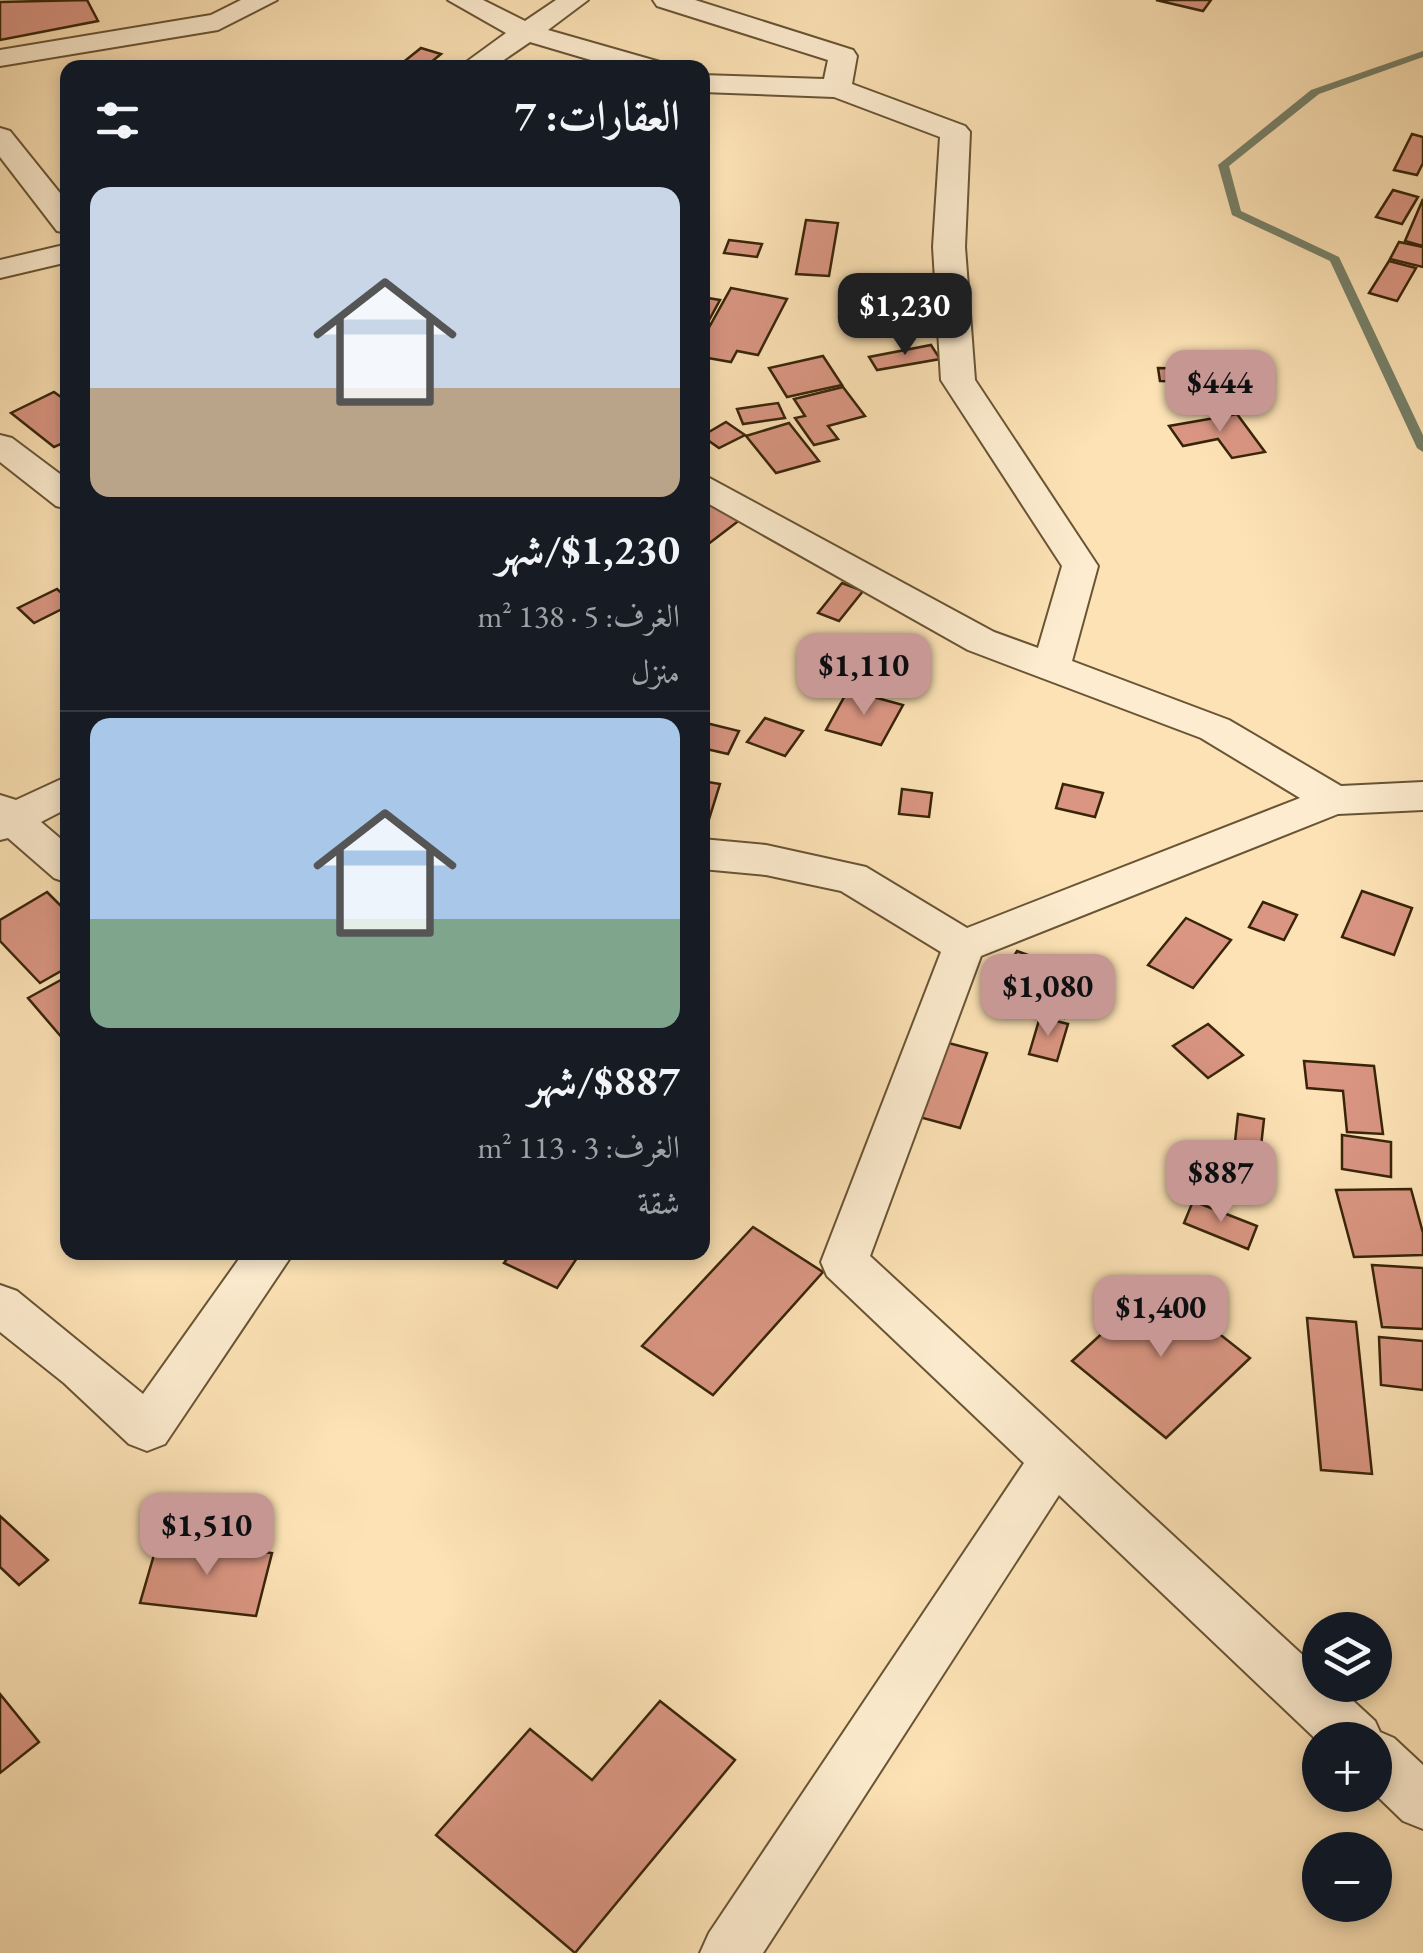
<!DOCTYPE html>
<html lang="ar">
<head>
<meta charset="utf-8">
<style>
  body { margin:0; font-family:"EB Garamond",Amiri,serif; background:#242831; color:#f1f3f6; direction:rtl; height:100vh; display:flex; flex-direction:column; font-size:38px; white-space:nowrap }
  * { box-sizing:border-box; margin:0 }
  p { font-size:32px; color:#9ea1a6 }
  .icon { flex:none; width:55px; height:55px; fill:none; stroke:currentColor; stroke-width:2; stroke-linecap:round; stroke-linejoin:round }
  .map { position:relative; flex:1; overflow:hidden; direction:ltr }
  .drawer { position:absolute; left:60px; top:60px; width:650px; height:1200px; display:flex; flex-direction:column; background:#171b24; border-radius:20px; box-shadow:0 5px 15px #0003; direction:rtl }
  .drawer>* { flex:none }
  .controls { position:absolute; left:1302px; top:1612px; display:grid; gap:20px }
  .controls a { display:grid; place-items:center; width:90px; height:90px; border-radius:50%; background:#171b24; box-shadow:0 5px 15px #0003; font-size:50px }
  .price { position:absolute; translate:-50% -85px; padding:0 22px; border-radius:20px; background:#c59692; color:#111; font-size:32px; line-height:65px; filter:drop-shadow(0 2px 5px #0008) }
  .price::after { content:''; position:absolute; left:50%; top:60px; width:30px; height:22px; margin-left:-15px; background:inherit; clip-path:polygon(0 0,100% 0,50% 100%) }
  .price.selected { background:#222; color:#fff }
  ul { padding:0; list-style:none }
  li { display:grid; align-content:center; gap:20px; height:530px; padding:0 30px }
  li+li { border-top:2px solid #363941 }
  li span { display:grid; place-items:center; height:310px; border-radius:20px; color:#555 }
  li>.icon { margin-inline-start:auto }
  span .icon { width:180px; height:180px; fill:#fffc; stroke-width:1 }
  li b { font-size:42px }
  h2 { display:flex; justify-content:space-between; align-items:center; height:120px; padding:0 30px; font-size:42px }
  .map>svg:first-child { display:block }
</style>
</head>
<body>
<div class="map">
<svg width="1423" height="1953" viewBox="0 0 1423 1953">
  <rect width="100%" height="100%" fill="#fce2b5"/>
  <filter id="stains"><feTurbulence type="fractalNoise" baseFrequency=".002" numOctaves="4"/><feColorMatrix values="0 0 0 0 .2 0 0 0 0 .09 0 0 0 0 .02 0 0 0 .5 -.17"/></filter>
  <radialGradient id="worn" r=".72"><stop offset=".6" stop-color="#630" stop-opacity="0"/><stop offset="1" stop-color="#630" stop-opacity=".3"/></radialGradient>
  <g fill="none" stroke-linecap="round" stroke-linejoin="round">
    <path fill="#76816a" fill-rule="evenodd" d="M 1423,51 L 1423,57 L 1319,94 L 1229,166 L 1241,211 L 1339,257 L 1423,435 L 1423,452 L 1417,448 L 1330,261 L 1232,215 L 1218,165 L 1311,90 Z"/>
  </g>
  <g fill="#da9683" stroke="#382509" stroke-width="2.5">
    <path d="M 87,0 L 98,21 L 0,40 L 0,2 Z"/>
    <path d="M 1156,0 L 1211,0 L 1203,11 Z"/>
    <path d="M 421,48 L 441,54 L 424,68 L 396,68 Z"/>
    <path d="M 1412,134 L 1423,137 L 1423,163 L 1417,175 L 1394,170 Z"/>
    <path d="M 1393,190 L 1418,197 L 1402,224 L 1376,217 Z"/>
    <path d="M 1423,199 L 1423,246 L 1405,241 Z"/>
    <path d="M 806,220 L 838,223 L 829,276 L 796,274 Z"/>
    <path d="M 729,240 L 762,244 L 757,257 L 724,253 Z"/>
    <path d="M 1399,242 L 1423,247 L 1423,267 L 1390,259 Z"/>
    <path d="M 1389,261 L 1416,268 L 1397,301 L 1369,293 Z"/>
    <path d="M 731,288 L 787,299 L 758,355 L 737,351 L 731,362 L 702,357 L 702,340 Z"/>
    <path d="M 702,297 L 720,300 L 702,333 Z"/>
    <path d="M 931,345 L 940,359 L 877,370 L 869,357 Z"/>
    <path d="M 823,356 L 842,385 L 787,397 L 769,368 Z"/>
    <path d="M 1158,368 L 1199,369 L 1201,382 L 1160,381 Z"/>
    <path d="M 843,387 L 865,416 L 828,426 L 838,439 L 814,445 L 795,418 L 805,416 L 794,399 Z"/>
    <path d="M 54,392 L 68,402 L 68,441 L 54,447 L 11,413 Z"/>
    <path d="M 778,403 L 785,418 L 743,424 L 737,409 Z"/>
    <path d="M 1237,414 L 1265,452 L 1232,458 L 1218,439 L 1183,446 L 1169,426 Z"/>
    <path d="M 726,422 L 745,435 L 719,448 L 702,436 Z"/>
    <path d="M 789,423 L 819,461 L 776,473 L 746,436 Z"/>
    <path d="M 702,493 L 745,516 L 707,545 L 702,542 Z"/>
    <path d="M 842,583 L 863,591 L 839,621 L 818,613 Z"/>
    <path d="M 57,589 L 68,599 L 68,606 L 34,623 L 18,608 Z"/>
    <path d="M 848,690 L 903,705 L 881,745 L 826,730 Z"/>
    <path d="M 765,718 L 803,731 L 785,756 L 747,742 Z"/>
    <path d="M 702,722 L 739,731 L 728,754 L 702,748 Z"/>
    <path d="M 702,781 L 720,784 L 709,819 L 702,818 Z"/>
    <path d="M 1063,784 L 1103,793 L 1095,817 L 1056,808 Z"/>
    <path d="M 902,789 L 932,793 L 929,817 L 899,814 Z"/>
    <path d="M 1362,891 L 1412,908 L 1394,955 L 1342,937 Z"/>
    <path d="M 47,892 L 68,913 L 68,967 L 40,983 L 0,941 L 0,920 Z"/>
    <path d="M 1263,902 L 1297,915 L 1284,940 L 1249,927 Z"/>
    <path d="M 1186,918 L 1231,940 L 1193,988 L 1148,965 Z"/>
    <path d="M 1017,951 L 1087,977 L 1064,1018 L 994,990 Z"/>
    <path d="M 68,976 L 68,1036 L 63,1039 L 28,998 Z"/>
    <path d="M 1040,1017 L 1068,1024 L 1057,1061 L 1029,1054 Z"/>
    <path d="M 1208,1024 L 1243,1055 L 1208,1078 L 1173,1046 Z"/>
    <path d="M 937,1040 L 987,1053 L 960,1128 L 908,1114 Z"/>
    <path d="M 1304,1061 L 1374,1066 L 1383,1134 L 1347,1132 L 1343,1091 L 1307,1088 Z"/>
    <path d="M 1238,1114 L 1264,1119 L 1260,1156 L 1234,1151 Z"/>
    <path d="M 1342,1135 L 1391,1142 L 1391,1177 L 1342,1169 Z"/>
    <path d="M 1411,1189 L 1423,1233 L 1423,1255 L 1354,1257 L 1336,1190 Z"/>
    <path d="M 1193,1201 L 1257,1226 L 1248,1249 L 1184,1223 Z"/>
    <path d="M 753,1227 L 823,1272 L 713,1395 L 642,1346 Z"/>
    <path d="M 512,1252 L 581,1252 L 557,1288 L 504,1263 Z"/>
    <path d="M 1372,1265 L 1423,1268 L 1423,1329 L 1382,1327 Z"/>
    <path d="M 1156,1284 L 1250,1358 L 1166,1438 L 1072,1361 Z"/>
    <path d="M 1307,1318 L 1356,1322 L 1372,1474 L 1321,1470 Z"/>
    <path d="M 1379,1337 L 1423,1341 L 1423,1390 L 1381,1385 Z"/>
    <path d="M 0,1516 L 48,1560 L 19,1585 L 0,1567 Z"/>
    <path d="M 158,1541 L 272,1553 L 256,1616 L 140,1603 Z"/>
    <path d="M 0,1694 L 39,1742 L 0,1773 Z"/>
    <path d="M 660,1701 L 735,1760 L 575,1953 L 436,1835 L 530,1729 L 592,1780 Z"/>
  </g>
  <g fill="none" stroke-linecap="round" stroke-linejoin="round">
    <defs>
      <g id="street">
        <path d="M 241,0 L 277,0 L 218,30 L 0,66 L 0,50 L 211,15 Z"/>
        <path d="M 448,0 L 483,0 L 525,21 L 556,0 L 588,0 L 548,30 L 660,62 L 664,68 L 618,68 L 530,42 L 492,68 L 458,68 L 506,33 Z"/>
        <path d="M 653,0 L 695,0 L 853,50 L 857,56 L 852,84 L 965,126 L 970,132 L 965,247 L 975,380 L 1098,566 L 1072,661 L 1229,720 L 1341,786 L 1423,782 L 1423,810 L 1338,814 L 981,956 L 870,1256 L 1320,1671 L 1320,1685 L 1336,1685 L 1375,1721 L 1380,1732 L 1394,1738 L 1423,1765 L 1423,1829 L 1403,1821 L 1375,1794 L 1375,1740 L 1320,1743 L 1059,1495 L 763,1953 L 700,1953 L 709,1933 L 1024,1463 L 827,1276 L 821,1262 L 941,952 L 841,891 L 766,875 L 702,869 L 702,839 L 766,845 L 866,867 L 967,928 L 1300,798 L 1201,738 L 968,650 L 702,500 L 702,474 L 994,632 L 1038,648 L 1062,566 L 941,380 L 933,247 L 940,137 L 834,97 L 702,92 L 702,75 L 824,79 L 828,60 L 657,6 Z"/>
        <path d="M 0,128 L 10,131 L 68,203 L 68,233 L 57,231 L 0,157 Z"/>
        <path d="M 68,244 L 68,262 L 0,278 L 0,260 Z"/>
        <path d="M 0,435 L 12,438 L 68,480 L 68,509 L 56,506 L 0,462 Z"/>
        <path d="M 68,776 L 68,808 L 41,822 L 68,845 L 68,883 L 54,878 L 8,838 L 0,840 L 0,795 L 16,800 Z"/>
        <path d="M 244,1252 L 294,1252 L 165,1444 L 147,1451 L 129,1444 L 64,1383 L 0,1332 L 0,1285 L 17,1291 L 143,1394 Z"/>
      </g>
    </defs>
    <use href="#street" stroke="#695434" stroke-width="4"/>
    <use href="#street" fill="#fdeccf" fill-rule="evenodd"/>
  </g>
  <rect width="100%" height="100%" filter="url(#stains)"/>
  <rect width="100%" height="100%" fill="url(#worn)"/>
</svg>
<div class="controls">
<a><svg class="icon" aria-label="layers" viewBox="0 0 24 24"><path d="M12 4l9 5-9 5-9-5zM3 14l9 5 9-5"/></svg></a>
<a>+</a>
<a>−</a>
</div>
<b class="price selected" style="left:905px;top:358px">$1,230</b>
<b class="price" style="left:1220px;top:435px">$444</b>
<b class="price" style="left:864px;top:718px">$1,110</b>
<b class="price" style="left:1048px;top:1039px">$1,080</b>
<b class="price" style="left:1221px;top:1225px">$887</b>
<b class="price" style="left:1161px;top:1360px">$1,400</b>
<b class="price" style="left:207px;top:1578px">$1,510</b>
<section class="drawer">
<h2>العقارات: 7<svg class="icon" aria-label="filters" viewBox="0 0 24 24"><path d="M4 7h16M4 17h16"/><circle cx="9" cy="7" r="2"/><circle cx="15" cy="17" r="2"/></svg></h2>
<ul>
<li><span style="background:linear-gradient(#c9d6e8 65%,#b9a48a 0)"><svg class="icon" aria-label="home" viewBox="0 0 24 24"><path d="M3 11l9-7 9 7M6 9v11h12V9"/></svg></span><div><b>$1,230/شهر</b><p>الغرف: 5 · 138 m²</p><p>منزل</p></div></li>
<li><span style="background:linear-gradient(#a9c7e8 65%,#7fa58c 0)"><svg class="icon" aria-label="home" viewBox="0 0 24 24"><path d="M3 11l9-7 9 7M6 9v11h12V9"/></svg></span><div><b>$887/شهر</b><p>الغرف: 3 · 113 m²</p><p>شقة</p></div></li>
</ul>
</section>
</div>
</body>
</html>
